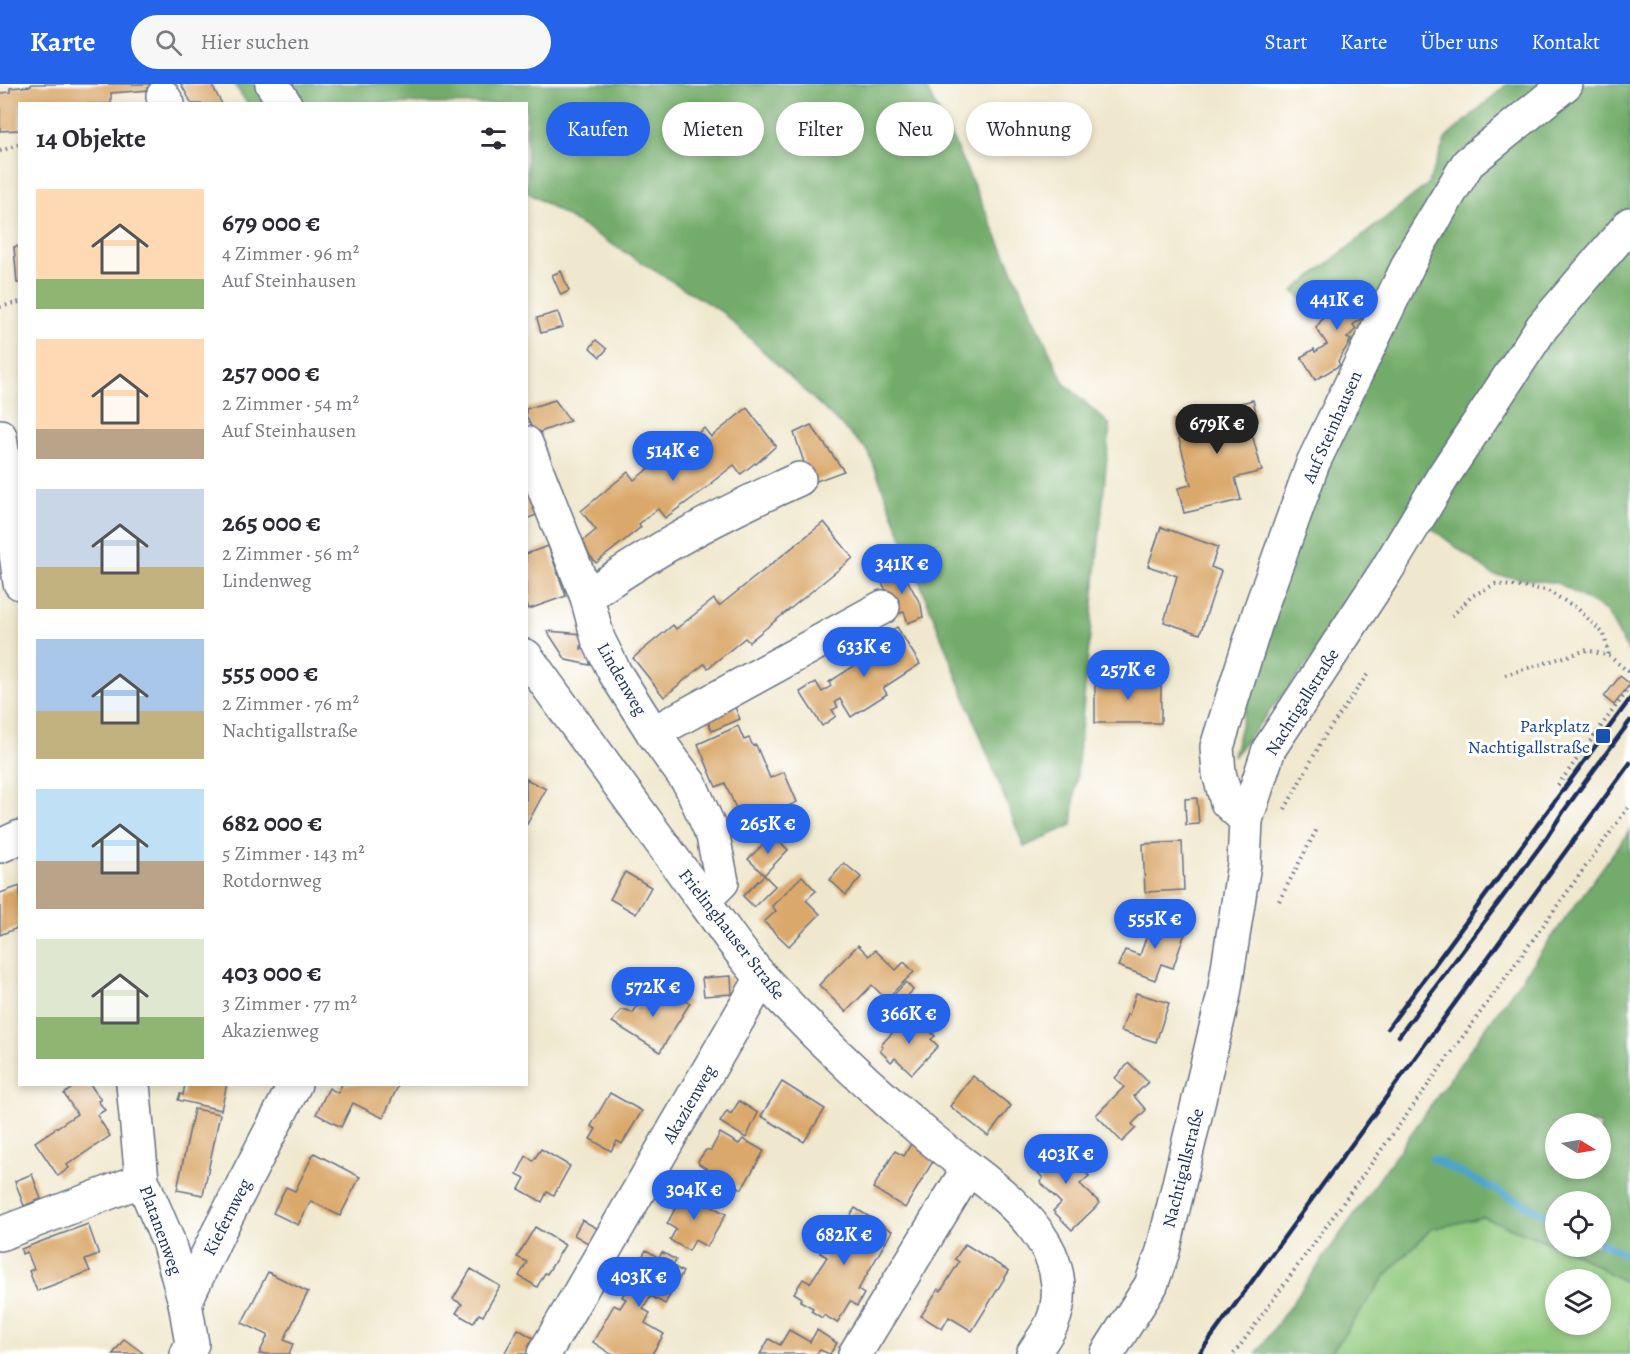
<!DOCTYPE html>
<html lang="de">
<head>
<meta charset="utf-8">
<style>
  body { margin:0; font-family:Alegreya,serif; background:#f7f7f7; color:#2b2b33; height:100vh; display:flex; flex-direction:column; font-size:22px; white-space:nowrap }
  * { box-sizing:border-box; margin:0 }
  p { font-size:20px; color:#7c7c81 }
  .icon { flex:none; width:33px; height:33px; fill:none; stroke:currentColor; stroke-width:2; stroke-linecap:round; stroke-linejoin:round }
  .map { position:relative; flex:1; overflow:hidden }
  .drawer { position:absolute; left:18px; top:18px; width:510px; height:984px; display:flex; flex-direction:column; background:#fff; border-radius:0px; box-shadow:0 3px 9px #0003 }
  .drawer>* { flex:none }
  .banner { position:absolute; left:546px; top:18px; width:570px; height:54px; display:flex; gap:12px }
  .needle { width:39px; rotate:101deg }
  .fabs { position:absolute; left:1545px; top:1029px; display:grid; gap:12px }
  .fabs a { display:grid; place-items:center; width:66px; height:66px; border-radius:50%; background:#fff; box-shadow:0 3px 9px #0003; font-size:30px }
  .price { position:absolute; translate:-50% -51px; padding:0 14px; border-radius:21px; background:#2563eb; color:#fff; font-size:20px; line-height:39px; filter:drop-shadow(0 2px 3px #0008) }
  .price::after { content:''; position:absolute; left:50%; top:36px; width:18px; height:14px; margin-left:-9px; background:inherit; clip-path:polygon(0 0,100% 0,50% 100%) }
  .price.on { background:#222; color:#fff }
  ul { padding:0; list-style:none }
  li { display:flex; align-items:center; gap:18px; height:150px; padding:0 18px }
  li span { display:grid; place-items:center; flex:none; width:168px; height:120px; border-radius:0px; color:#555 }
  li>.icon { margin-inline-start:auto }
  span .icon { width:72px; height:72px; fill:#fffc; stroke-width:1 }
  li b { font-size:26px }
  h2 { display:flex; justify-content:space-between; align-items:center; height:72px; padding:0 18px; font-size:26px }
  .chip { padding:0 21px; border-radius:27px; background:#fff; box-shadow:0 3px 9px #0003; font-size:21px; line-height:54px }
  .chip.on { background:#2563eb; color:#fff }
  header { display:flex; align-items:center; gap:36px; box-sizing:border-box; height:84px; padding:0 30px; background:#2563eb; color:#fff }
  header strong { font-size:28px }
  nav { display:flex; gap:33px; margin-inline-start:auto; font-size:21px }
  .search { width:420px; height:54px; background:#f7f7f7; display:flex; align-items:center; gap:15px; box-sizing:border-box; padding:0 21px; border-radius:33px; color:#7c7c81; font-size:22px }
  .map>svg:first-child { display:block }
</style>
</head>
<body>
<header>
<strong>Karte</strong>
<div class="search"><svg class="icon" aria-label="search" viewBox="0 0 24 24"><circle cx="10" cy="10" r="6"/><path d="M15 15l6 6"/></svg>Hier suchen</div>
<nav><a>Start</a><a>Karte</a><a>Über uns</a><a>Kontakt</a></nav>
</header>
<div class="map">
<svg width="1630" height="1270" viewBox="0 0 1630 1270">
  <rect width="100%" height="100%" fill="#fff"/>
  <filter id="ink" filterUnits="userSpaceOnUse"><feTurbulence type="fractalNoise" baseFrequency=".0167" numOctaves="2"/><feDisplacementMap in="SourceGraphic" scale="12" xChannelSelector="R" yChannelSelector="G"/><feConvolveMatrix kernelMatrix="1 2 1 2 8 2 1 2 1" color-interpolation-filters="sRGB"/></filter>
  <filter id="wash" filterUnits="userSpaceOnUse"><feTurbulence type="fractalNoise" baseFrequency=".008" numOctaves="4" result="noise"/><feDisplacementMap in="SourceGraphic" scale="24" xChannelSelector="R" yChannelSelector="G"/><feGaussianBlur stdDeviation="1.35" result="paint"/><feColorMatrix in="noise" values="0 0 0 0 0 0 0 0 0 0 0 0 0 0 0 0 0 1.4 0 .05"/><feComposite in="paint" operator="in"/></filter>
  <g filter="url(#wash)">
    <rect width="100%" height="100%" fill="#f0e8ce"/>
    <path fill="#8fc77b" stroke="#557b6c" stroke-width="1.5" fill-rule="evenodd" d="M 1483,1133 L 1575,1169 L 1630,1201 L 1630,1270 L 1330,1270 L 1386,1191 L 1431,1145 ZM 1556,1196 L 1600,1196 L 1600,1240 L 1556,1240 Z"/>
    <g fill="#73ac6b" stroke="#476e64" stroke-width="1.5" fill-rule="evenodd">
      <path d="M 234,0 L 924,0 L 954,58 L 1064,299 L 1110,341 L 1072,741 L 1024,763 L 868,367 L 722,228 L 527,108 L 526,20 L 247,19 Z"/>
      <path d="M 1507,0 L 1630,0 L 1630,571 L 1606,527 L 1558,499 L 1493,491 L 1422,437 L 1233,673 L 1277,498 L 1375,280 L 1293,207 L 1428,100 L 1446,54 Z"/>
      <path d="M 1630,746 L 1630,1201 L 1575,1169 L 1559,1163 L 1600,1162 L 1600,1118 L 1556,1118 L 1555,1161 L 1483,1133 L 1431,1145 L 1386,1191 L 1330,1270 L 1256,1270 L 1479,953 ZM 1556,1040 L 1600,1040 L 1600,1084 L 1556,1084 Z"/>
    </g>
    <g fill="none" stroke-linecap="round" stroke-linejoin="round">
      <g stroke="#4da5ca" stroke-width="8">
        <path d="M 1433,1075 L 1556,1136"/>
        <path d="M 1600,1158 L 1630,1173"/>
      </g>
    </g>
    <g id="blocks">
      <g fill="#daa86a">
        <path d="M 31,0 L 149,0 L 150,6 L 111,9 L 111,19 L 108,20 L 20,20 L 20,46 L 0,47 L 0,9 L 10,8 L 10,4 L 31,2 Z"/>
        <path d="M 181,0 L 211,0 L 222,20 L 192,20 Z"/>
        <path d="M 20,162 L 20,199 L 17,199 L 14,163 Z"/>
        <path d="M 561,187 L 569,207 L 561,211 L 552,191 Z"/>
        <path d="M 1355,198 L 1373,212 L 1358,231 L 1362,234 L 1353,241 L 1356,245 L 1347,254 L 1351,256 L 1338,277 L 1340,281 L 1315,296 L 1301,273 L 1314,265 L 1315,268 L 1327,260 L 1316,244 L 1337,214 L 1339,216 Z"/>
        <path d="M 558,228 L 563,243 L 541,249 L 537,234 Z"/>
        <path d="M 596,256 L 607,265 L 600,273 L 590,264 Z"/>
        <path d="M 555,316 L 570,337 L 535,350 L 526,331 L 526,325 Z"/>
        <path d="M 1253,316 L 1258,337 L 1249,339 L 1262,387 L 1235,394 L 1241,416 L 1184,429 L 1178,404 L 1191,401 L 1174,336 Z"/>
        <path d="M 747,324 L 776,362 L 756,380 L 755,379 L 741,390 L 734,381 L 711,399 L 712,400 L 665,434 L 658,425 L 639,440 L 641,443 L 596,479 L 580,459 L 596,446 L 581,427 L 628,388 L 634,396 L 653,381 L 655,383 L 684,357 L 686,359 L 704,344 L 711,353 Z"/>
        <path d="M 811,341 L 844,387 L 811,399 L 794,349 Z"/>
        <path d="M 526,396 L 539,430 L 526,435 Z"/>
        <path d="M 824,438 L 853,474 L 749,558 L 745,554 L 708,584 L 704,580 L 664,613 L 633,574 L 673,541 L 676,545 L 714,515 L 719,522 Z"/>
        <path d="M 1161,443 L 1218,463 L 1211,483 L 1221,487 L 1200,550 L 1164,538 L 1177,492 L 1148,482 Z"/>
        <path d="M 548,462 L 566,512 L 529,525 L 526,517 L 526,470 Z"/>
        <path d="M 900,483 L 921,521 L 923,533 L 908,539 L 904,528 L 897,530 L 893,518 L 879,494 Z"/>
        <path d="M 897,543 L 920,580 L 883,604 L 887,610 L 851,633 L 840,615 L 835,618 L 838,623 L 832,626 L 836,632 L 822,642 L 800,608 L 816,598 L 822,608 L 831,602 L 829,598 L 865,575 L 860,568 Z"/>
        <path d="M 547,547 L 583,550 L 581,565 L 589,566 L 590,581 L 566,576 Z"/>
        <path d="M 1620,592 L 1630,600 L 1614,621 L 1604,613 Z"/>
        <rect x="1095" y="595" width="66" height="44"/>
        <path d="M 734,621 L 740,635 L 712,647 L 706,633 Z"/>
        <path d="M 738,642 L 744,656 L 749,654 L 753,662 L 756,661 L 770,694 L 784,688 L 797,718 L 744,743 L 725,699 L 716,703 L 698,660 Z"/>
        <path d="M 526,695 L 546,705 L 526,742 Z"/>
        <path d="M 1197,714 L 1199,740 L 1186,741 L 1185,715 Z"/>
        <path d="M 773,751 L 788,766 L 764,791 L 748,775 Z"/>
        <path d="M 1182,758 L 1184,806 L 1145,808 L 1143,760 Z"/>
        <path d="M 844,779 L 861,793 L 846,811 L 830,796 Z"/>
        <path d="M 625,788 L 651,803 L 636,830 L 610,815 Z"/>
        <path d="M 764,791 L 775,802 L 754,823 L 743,812 Z"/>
        <path d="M 802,792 L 816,807 L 806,816 L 820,830 L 789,862 L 764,838 L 776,827 L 772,822 Z"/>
        <path d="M 20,802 L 20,831 L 18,832 L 20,843 L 0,851 L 0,809 Z"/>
        <path d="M 1153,834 L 1186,846 L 1173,884 L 1161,880 L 1155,896 L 1118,882 L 1125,866 L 1140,871 Z"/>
        <path d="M 858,861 L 869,872 L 875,866 L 896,886 L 904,878 L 914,888 L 886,915 L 872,901 L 846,928 L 819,901 Z"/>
        <path d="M 731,892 L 732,910 L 704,912 L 702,894 Z"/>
        <path d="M 906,898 L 913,906 L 896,925 L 888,917 Z"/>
        <path d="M 649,902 L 668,913 L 671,908 L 690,919 L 660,968 L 612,938 L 621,926 L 627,926 L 633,929 Z"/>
        <path d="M 1136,909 L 1169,919 L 1156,958 L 1121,947 L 1127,930 L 1129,931 Z"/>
        <path d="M 908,932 L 918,942 L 921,939 L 935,952 L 931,955 L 938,962 L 912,990 L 895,974 L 891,978 L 880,967 L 883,963 L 881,961 Z"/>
        <path d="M 1129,979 L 1148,998 L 1134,1012 L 1146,1026 L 1132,1040 L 1136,1044 L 1122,1058 L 1096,1031 L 1124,1003 L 1115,994 Z"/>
        <path d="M 973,992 L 1011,1022 L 988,1052 L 950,1022 Z"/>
        <path d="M 782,998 L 825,1025 L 804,1058 L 761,1032 Z"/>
        <path d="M 78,1000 L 90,1000 L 101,1016 L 98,1017 L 105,1026 L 97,1031 L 110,1052 L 67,1081 L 69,1084 L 58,1092 L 35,1058 L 77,1030 L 64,1010 Z"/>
        <path d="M 185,1000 L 227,1000 L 221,1026 L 178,1016 L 180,1010 L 183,1011 Z"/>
        <path d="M 342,1000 L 399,1000 L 383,1034 L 353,1019 L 341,1043 L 316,1030 L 329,1004 L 338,1009 Z"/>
        <path d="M 610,1009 L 642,1027 L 622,1060 L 617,1057 L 611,1067 L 590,1055 L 596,1045 L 591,1042 Z"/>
        <path d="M 739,1017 L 758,1029 L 746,1054 L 720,1038 L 727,1027 L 731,1030 Z"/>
        <path d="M 194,1025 L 220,1030 L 203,1111 L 177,1106 Z"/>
        <path d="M 720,1049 L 739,1060 L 743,1055 L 764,1067 L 742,1105 L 728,1097 L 723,1107 L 703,1096 L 709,1086 L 699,1080 L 698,1077 L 706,1066 L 711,1066 Z"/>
        <path d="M 913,1056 L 935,1074 L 905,1124 L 873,1104 L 895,1067 L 904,1072 Z"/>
        <path d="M 1056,1058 L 1089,1092 L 1080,1100 L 1100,1119 L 1072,1146 L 1053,1127 L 1061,1119 L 1040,1098 L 1043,1094 L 1032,1082 Z"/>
        <path d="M 541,1065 L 570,1082 L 554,1111 L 547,1108 L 542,1118 L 519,1105 L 525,1094 L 517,1090 L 526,1072 L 533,1077 Z"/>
        <path d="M 314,1069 L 360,1093 L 340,1132 L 311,1117 L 298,1141 L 273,1129 L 286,1103 L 295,1107 Z"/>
        <path d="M 32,1090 L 41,1115 L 24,1122 L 15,1097 Z"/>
        <path d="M 681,1105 L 701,1116 L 702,1114 L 706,1117 L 713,1120 L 711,1122 L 726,1130 L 707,1163 L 695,1156 L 689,1167 L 670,1156 L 676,1145 L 667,1140 L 676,1123 L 672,1120 Z"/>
        <path d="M 855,1124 L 892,1147 L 858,1206 L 864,1210 L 857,1222 L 850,1217 L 837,1239 L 824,1231 L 822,1234 L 811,1227 L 813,1224 L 800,1217 L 802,1214 L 794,1209 L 803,1195 L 810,1199 L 827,1173 L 820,1169 L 827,1157 L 825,1156 L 837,1137 L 844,1141 Z"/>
        <path d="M 582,1136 L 602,1147 L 593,1162 L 574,1151 Z"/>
        <path d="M 88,1140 L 99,1171 L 85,1176 L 90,1187 L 37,1207 L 29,1187 L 34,1185 L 27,1168 L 22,1170 L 21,1165 Z"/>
        <path d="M 535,1143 L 565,1161 L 547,1190 L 545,1189 L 537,1203 L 519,1192 L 527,1178 L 517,1173 Z"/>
        <path d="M 965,1160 L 1009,1187 L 972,1247 L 949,1233 L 942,1245 L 921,1232 L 938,1205 L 941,1207 L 959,1178 L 955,1175 Z"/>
        <path d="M 646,1166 L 659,1174 L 662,1168 L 676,1176 L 673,1182 L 683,1188 L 665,1220 L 651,1212 L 643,1225 L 650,1229 L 645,1239 L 664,1250 L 652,1270 L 611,1270 L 593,1258 L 614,1221 L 620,1224 L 626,1215 L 622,1213 L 630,1199 L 628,1198 Z"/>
        <path d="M 471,1185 L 500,1202 L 483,1232 L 479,1230 L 473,1239 L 456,1229 L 462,1220 L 453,1215 Z"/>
        <path d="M 268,1188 L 308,1208 L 284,1256 L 293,1260 L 289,1270 L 259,1270 L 268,1251 L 242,1239 Z"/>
        <path d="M 518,1245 L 538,1257 L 531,1270 L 504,1270 Z"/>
        <path d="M 789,1246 L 810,1258 L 817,1246 L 837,1259 L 830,1270 L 820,1266 L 817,1270 L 760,1270 L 769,1255 L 780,1261 Z"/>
        <path d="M 124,1255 L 143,1269 L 142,1270 L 113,1270 Z"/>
      </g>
    </g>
  </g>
  <g filter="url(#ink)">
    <use href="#blocks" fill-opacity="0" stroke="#667085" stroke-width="1.5"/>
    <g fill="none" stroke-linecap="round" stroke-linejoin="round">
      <defs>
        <g id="minor">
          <path d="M 272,0 L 285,20"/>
          <path d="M 163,12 L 168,20"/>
          <path d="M 0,352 L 20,499"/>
          <path d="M 526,359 L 587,513 L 598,555 L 615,589 L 653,649 L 690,700 L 713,752 L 722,798 L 704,816"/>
          <path d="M 587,513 C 653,465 725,428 799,395"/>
          <path d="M 526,572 C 585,654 644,735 703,816 C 723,843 741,871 764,896 C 815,951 870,1004 929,1053 C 969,1087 1018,1114 1045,1160 C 1059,1184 1063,1214 1052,1239 C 1047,1250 1039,1260 1033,1270"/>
          <path d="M 653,649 L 883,523"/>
          <path d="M 1246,736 L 1227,718 L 1219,689 L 1217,663 L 1260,526 L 1313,379 L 1416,165 L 1468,79 L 1566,0"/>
          <path d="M 0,762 L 20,753"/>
          <path d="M 133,1000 L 142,1096 L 168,1157 L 185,1218"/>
          <path d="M 0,1150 L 142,1096"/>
          <path d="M 187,1270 L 192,1260 L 185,1218 L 219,1147 L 295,1000"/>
          <path d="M 544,1270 L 762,894"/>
          <path d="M 855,1270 L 968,1085"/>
          <path d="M 1107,1270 L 1151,1201 L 1163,1167 L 1224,910 L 1244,780 L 1246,736 L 1269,665 L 1386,487 L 1444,391 L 1542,243 L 1630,140"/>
        </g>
      </defs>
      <use href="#minor" stroke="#667085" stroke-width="36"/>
      <g stroke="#667085" stroke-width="4" stroke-dasharray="1.5 4.5" stroke-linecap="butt">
        <path d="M 0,67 L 20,60"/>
        <path d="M 0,223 L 20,218"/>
        <path d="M 1452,532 L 1472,512 L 1495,500 L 1546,506 L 1577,524 L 1604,550 L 1609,572"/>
        <path d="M 1505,591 L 1587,566 L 1609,572 L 1630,589"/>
        <path d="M 1558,701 L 1630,603"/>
        <path d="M 1285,725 L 1324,653 L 1369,588"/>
        <path d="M 1279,817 L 1317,745"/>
        <path d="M 1234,1270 L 1630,721"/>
      </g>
      <use href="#minor" stroke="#fff" stroke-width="33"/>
      <g stroke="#1b2f5e" stroke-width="4.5">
        <path d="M 1388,944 L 1630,615"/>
        <path d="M 1399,952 L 1545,756 L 1563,728 L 1630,637"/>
        <path d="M 1199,1270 L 1630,679"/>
      </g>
    </g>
  </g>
  <rect fill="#1a4fb4" stroke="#fff" stroke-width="2" x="1595" y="644" width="16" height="16" rx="3"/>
  <g text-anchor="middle" stroke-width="6" stroke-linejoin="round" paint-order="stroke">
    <g font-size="18" fill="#1b2f5e" stroke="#fff">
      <text transform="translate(1332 343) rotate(-66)" y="6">Auf Steinhausen</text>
      <text transform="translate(622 595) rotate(60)" y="6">Lindenweg</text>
      <text transform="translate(1302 618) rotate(-58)" y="6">Nachtigallstraße</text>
      <text transform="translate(732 850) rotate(52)" y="6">Frielinghauser Straße</text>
      <text transform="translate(689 1020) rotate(-60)" y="6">Akazienweg</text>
      <text transform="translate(1183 1084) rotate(-76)" y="6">Nachtigallstraße</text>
      <text transform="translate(227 1133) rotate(-63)" y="6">Kiefernweg</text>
      <text transform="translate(161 1146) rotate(70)" y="6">Platanenweg</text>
    </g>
    <g font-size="18" fill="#164399" stroke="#fff" text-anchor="end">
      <text x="1590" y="648">Parkplatz<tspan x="1590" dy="21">Nachtigallstraße</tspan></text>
    </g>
  </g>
</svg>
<div class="fabs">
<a><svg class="needle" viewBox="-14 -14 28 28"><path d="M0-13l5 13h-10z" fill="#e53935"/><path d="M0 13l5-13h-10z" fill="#7c7c81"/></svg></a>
<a><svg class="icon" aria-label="locate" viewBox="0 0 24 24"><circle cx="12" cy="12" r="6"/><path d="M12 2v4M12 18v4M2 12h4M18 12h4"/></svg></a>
<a><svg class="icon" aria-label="layers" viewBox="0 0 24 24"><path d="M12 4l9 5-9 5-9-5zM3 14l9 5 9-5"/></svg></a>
</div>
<b class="price" style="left:1337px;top:247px">441K €</b>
<b class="price on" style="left:1217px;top:371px">679K €</b>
<b class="price" style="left:673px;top:398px">514K €</b>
<b class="price" style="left:902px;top:511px">341K €</b>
<b class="price" style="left:864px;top:594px">633K €</b>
<b class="price" style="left:1128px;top:617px">257K €</b>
<b class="price" style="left:768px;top:771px">265K €</b>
<b class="price" style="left:1155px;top:866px">555K €</b>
<b class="price" style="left:653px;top:934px">572K €</b>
<b class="price" style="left:909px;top:961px">366K €</b>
<b class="price" style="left:1066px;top:1101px">403K €</b>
<b class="price" style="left:694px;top:1137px">304K €</b>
<b class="price" style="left:844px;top:1182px">682K €</b>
<b class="price" style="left:639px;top:1224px">403K €</b>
<div class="banner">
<a class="chip on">Kaufen</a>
<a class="chip">Mieten</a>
<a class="chip">Filter</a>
<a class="chip">Neu</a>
<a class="chip">Wohnung</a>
</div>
<section class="drawer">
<h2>14 Objekte<svg class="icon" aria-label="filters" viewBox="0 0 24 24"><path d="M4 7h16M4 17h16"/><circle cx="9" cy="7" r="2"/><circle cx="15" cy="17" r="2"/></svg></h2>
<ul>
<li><span style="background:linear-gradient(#ffd9b3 75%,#8fb573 0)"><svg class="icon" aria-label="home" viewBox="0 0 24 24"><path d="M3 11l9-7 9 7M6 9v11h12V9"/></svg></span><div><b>679 000 €</b><p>4 Zimmer · 96 m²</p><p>Auf Steinhausen</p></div></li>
<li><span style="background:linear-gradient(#ffd9b3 75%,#b9a48a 0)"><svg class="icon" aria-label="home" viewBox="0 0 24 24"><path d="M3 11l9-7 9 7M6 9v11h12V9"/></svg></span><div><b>257 000 €</b><p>2 Zimmer · 54 m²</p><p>Auf Steinhausen</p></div></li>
<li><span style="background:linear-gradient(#c9d6e8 65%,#c2b280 0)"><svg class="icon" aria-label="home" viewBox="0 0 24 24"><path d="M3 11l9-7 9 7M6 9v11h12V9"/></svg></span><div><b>265 000 €</b><p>2 Zimmer · 56 m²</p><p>Lindenweg</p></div></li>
<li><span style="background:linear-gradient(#a9c7e8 60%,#c2b280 0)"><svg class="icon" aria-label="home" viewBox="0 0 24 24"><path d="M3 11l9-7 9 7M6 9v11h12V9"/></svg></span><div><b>555 000 €</b><p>2 Zimmer · 76 m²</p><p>Nachtigallstraße</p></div></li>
<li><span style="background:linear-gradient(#bfe0f5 60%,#b9a48a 0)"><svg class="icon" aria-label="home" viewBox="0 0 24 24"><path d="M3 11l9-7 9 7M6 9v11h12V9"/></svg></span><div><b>682 000 €</b><p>5 Zimmer · 143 m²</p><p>Rotdornweg</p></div></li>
<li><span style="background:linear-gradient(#dfe7d0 65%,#8fb573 0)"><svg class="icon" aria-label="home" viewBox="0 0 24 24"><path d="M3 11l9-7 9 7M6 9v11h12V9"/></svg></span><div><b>403 000 €</b><p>3 Zimmer · 77 m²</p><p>Akazienweg</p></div></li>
</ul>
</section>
</div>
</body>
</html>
